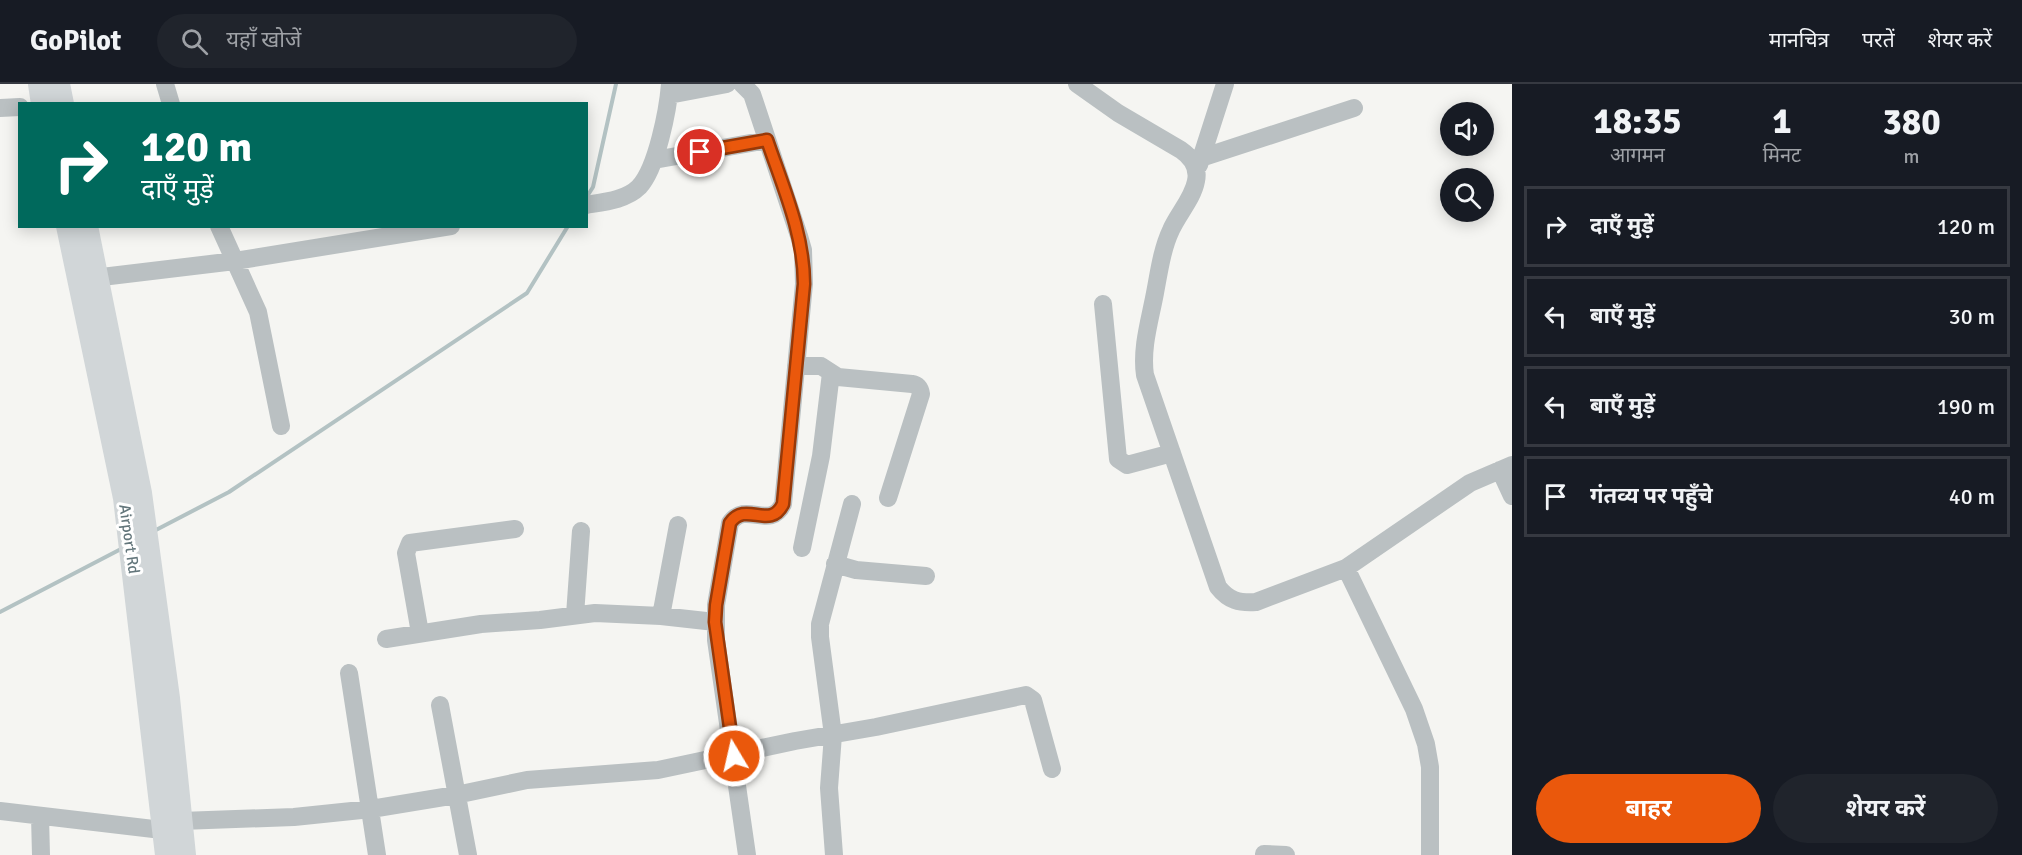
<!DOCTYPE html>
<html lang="hi">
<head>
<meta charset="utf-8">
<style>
	:root { --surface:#171b24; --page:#20242c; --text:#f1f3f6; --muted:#9ea1a6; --line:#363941; --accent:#ea580c }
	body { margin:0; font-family:Signika,"Noto Sans Devanagari",sans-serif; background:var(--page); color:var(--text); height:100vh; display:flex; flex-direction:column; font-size:22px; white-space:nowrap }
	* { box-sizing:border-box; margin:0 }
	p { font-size:20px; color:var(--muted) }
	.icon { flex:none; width:33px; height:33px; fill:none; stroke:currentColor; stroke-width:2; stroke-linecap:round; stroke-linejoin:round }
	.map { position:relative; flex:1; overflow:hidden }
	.drawer { display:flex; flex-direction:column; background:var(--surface); width:510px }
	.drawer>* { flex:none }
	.guide { position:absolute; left:18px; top:18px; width:570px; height:126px; border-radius:0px; box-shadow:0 3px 15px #0003; background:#00695c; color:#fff; overflow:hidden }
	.fabs { position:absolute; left:1440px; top:18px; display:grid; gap:12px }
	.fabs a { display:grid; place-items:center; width:54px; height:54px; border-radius:50%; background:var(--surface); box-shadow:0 3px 15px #0003; font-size:30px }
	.pin { position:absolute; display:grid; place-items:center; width:51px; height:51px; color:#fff; margin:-26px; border:3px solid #fff; border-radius:50%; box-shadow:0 2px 6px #0007 }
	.me { position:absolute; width:66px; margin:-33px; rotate:351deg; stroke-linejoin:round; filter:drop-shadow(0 0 4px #0008) }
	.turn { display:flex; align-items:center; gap:21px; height:126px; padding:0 24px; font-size:27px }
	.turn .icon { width:78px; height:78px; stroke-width:2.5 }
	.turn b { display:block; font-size:42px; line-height:51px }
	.eta { display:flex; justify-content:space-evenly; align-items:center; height:102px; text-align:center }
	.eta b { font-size:36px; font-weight:700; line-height:42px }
	.primary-button { display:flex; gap:12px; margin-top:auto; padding:12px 24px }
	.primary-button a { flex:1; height:69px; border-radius:36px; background:var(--accent); color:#fff; font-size:24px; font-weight:700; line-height:69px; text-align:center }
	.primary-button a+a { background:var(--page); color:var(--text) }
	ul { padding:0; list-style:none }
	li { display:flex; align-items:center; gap:18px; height:81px; margin:0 12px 9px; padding:0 12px; border:3px solid var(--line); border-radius:0px }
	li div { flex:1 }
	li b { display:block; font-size:22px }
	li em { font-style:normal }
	header { display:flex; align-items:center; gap:36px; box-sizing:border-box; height:84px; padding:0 30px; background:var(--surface); border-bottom:2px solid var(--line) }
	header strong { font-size:28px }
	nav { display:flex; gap:33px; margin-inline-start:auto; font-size:21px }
	.search { width:420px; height:54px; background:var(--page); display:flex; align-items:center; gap:15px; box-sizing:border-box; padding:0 21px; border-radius:33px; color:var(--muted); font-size:22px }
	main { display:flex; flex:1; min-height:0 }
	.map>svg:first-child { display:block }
</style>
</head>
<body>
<header>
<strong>GoPilot</strong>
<div class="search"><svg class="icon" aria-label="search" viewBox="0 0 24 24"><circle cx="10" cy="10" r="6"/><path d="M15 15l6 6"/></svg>यहाँ खोजें</div>
<nav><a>मानचित्र</a><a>परतें</a><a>शेयर करें</a></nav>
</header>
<main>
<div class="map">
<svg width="1512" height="771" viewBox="0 0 1512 771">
	<rect width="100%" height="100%" fill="#f5f5f2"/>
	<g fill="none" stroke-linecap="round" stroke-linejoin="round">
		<!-- stream -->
		<path stroke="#b3c2c3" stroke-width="4" d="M586,114l7,-11 23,-103
			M154,447l75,-39 298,-199 41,-67
			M0,528l121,-63"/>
		<!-- minor -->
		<path stroke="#bac0c2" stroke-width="18" d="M165,0l6,20
			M742,0l10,10 47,142 4,14 1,34 -21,220c-13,27 -37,-4 -53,19l-14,82v35l31,215
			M1077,0l41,29 63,37c10,7 18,17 15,31 -3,17 -18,33 -25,49 -9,19 -12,42 -16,63 -5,27 -14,55 -10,82l73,212c11,14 21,16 38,15l90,-34 124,-85 42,-18
			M669,11l58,-11
			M0,24l20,-1
			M1201,74l153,-50
			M654,76l113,-20
			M1199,81l26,-81
			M586,121c18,-3 40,-5 53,-18 18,-19 29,-78 31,-103
			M219,142l39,86 23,114
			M85,195l150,-18 216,-35
			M1103,220l15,155 9,6 45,-12
			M796,282h25l17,11 74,7c6,1 8,4 9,10l-33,104
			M1500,386l12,26
			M802,464l19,-92 10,-83
			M835,480l21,6 70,6
			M1346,484l68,141 12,35 4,23v88
			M575,531l6,-84
			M661,532l17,-91
			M420,549l-14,-80 4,-10 105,-14
			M386,555l95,-15 59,-4 55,-7 66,3 54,6
			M349,589l28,182
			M440,621l28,150
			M0,727l162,19
			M40,732l1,39
			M181,737l113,-4 77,-8 85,-14 71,-15 131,-10 137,-29 81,-14 150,-32 7,5 19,69
			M1264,770l22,1
			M834,771l-5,-67 4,-53 -13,-98v-13l32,-120"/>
		<!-- major -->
		<path stroke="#d1d6d8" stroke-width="22" d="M39,0l3,20
			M59,0l4,20
			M67,142l57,272 42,357
			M87,142l54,267 28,205 16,157"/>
	</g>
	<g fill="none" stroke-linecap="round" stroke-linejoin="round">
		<!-- route casing -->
		<g stroke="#983908" stroke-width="15">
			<path id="route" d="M700,68l67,-12c16,47 37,94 37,144l-21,220c-13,27 -37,-4 -53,19l-14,82 -1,17 19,134"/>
		</g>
		<!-- route -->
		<use href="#route" stroke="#ea580c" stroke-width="10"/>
	</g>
	<g text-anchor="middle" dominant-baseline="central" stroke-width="6" stroke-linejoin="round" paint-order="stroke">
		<!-- street labels -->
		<g font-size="16" fill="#63767b" stroke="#fff">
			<text transform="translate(129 455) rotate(82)">Airport Rd</text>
		</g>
	</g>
</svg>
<div class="fabs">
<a><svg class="icon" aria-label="sound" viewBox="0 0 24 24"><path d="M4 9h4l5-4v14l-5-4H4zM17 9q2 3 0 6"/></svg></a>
<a><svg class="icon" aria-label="search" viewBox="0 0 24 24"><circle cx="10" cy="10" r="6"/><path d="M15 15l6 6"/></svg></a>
</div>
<div class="pin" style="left:700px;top:68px;background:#d93025"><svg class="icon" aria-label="arrive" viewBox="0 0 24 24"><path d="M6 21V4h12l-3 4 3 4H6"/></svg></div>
<svg class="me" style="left:734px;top:672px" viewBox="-20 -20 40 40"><circle r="17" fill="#ea580c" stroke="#fff" stroke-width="3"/><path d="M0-11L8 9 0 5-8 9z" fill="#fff"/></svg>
<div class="guide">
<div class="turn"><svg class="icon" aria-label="right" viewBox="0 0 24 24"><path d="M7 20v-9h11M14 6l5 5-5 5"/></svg><div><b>120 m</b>दाएँ मुड़ें</div></div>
</div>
</div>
<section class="drawer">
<div class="eta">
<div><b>18:35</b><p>आगमन</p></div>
<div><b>1</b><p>मिनट</p></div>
<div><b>380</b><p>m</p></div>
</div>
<ul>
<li><svg class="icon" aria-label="right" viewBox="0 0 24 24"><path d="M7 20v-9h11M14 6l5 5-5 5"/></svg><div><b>दाएँ मुड़ें</b></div><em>120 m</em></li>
<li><svg class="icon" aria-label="left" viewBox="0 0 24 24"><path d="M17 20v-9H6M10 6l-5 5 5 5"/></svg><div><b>बाएँ मुड़ें</b></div><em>30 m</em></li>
<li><svg class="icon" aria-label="left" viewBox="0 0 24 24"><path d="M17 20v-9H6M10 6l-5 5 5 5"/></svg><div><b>बाएँ मुड़ें</b></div><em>190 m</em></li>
<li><svg class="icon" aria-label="arrive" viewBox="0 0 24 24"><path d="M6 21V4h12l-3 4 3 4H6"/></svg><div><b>गंतव्य पर पहुँचे</b></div><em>40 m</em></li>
</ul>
<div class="primary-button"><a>बाहर</a><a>शेयर करें</a></div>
</section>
</main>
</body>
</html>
